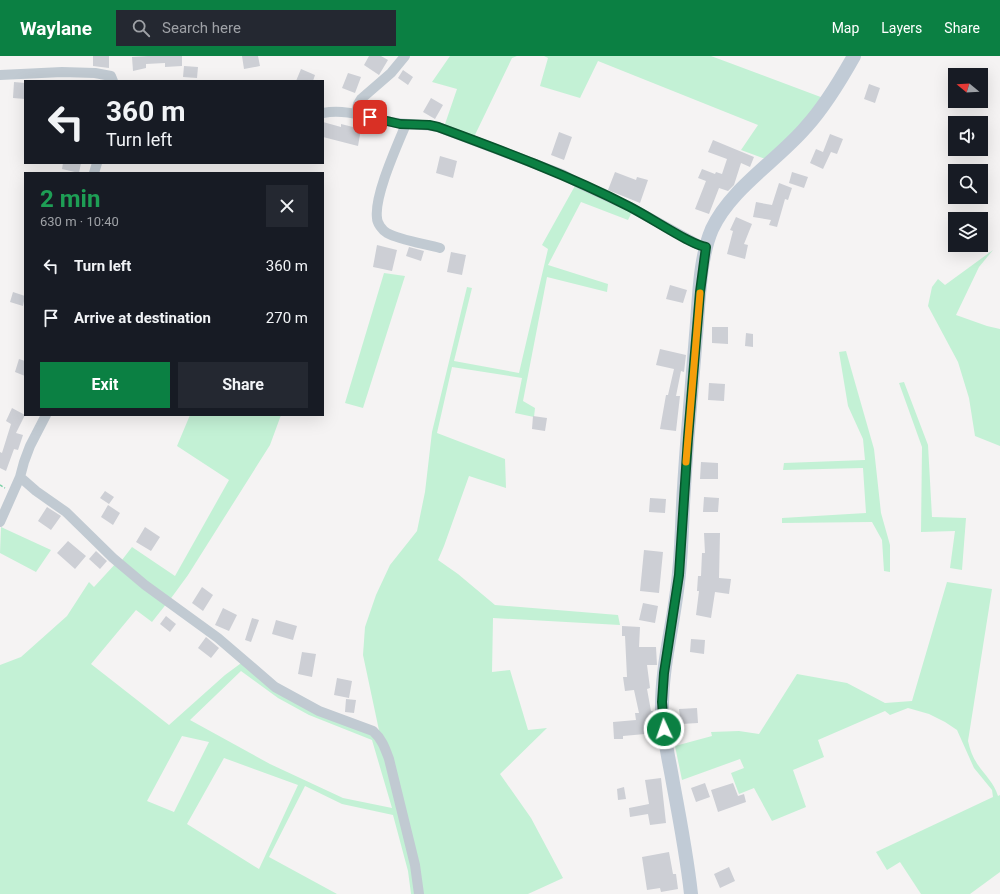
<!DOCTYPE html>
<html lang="en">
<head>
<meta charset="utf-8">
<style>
	:root { --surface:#171b24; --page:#242831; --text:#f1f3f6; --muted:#9ea1a6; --accent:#0b8043 }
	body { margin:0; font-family:Roboto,sans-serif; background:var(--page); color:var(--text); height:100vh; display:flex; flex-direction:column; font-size:15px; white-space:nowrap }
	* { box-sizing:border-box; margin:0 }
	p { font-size:13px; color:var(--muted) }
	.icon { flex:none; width:22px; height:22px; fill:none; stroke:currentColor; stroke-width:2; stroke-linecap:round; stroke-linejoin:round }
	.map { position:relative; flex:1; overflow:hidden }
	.details { position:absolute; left:24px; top:116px; width:300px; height:244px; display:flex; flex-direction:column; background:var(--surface); border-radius:0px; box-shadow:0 4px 16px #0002 }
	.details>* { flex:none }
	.banner { position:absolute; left:24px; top:24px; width:300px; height:84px; border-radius:0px; box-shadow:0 4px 16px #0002; background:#171b24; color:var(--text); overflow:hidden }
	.needle { width:26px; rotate:288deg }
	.fabs { position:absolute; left:948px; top:12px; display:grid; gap:8px }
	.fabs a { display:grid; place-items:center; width:40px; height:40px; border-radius:0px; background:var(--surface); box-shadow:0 4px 16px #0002; font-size:20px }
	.pin { position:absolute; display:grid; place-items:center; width:34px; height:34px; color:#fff; margin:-17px; border-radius:8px; box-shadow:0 2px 6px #0006 }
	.me { position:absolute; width:44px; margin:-22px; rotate:357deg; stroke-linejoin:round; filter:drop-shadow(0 0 3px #0008) }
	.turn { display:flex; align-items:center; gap:14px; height:84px; padding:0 16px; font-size:18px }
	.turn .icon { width:52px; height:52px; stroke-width:2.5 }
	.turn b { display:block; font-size:28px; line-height:34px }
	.round { display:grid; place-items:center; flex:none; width:42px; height:42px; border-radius:0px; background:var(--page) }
	.head { display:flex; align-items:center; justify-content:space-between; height:68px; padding:0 16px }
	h1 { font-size:24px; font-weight:700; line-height:30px; color:#1e9e55 }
	.button { display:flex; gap:8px; margin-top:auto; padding:8px 16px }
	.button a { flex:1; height:46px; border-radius:0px; background:var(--accent); color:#fff; font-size:16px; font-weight:700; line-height:46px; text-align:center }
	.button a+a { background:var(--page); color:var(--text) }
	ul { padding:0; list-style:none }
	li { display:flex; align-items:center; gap:12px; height:52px; padding:0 16px }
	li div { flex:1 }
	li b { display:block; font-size:15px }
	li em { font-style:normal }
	header { display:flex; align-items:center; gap:24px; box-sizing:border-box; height:56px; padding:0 20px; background:var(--accent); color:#fff }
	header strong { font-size:19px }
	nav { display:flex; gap:22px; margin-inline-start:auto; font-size:14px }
	.search { width:280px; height:36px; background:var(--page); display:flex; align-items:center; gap:10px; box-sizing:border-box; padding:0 14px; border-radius:0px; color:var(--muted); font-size:15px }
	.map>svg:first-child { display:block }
</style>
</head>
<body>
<header>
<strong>Waylane</strong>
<div class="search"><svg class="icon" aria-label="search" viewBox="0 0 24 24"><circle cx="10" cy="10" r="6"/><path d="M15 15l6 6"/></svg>Search here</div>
<nav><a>Map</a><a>Layers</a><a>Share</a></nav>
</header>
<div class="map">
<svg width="1000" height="838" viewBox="0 0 1000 838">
	<rect width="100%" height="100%" fill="#f5f3f3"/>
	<!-- green -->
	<path fill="#c3f1d5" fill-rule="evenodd" d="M450,0h67l-5,2 -39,81 -29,-12 13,-38 -25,-7z
		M544,0h167l115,43 -55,62 -30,-11 17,-25 -160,-64 -18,37 -40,-12 8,-28z
		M576,128l56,28 -4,8 -47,-18 -33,63 60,19 -1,8 -60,-15 -24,124 12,7 -1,9 -19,-4 7,-35 -70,-11 -15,66 68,26 1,29 -37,-12 -25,70 -6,14 20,14 37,31 123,10 2,10 -127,-7 -1,54 18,-2 18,60 19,-2 -47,46 31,44 32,60 -35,16h-117l-3,-23 -15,-56 -51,-11 -37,-18 -36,71 68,37h-337v-229l21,-8 46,-41 22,-34 5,5 23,-25 50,41 -15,19 -16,-12 -45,54 78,61 56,-50 19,-14 34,28 102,46 -17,-80 2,-28 11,-32 14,-30 27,-34 8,-39 7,-60 35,-145 5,1 -18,73 65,12 29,-124 -6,-4zM241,615l37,27 31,17 63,25 20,68 -49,-10 -73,-34 -80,-44zM182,680l27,6 -35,70 -27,-11zM224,702l74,27 -39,84 -72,-45z
		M993,194l-14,17 -23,48 31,11 13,3v117l-25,-10 -6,-38 -11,-36 -30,-56 4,-19 6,-8 7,6z
		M384,217l21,3 -42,132 -18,-5z
		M846,295l28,98 7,64 9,32v27l-6,-1 -2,-31 -10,-18 -90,1v-5l84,-5 -3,-45 -80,2 1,-7 81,-3 -2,-21 -15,-33 -9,-54z
		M904,326l24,63 4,72 34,1 -4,52 -12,-2 5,-37 -34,1 1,-85 -23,-64z
		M190,359h91l-11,30 -82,130 -19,26 -47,-41 10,-13 43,29 54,-96 -52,-34z
		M1,471l50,23 -15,22 -36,-19z
		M947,526l45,7 -24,152c2,9 5,17 10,24 7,10 16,18 20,31l2,-1v77l-30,22h-49l-21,-32 -13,8 -11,-18 117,-55 -1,-7 -18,-22 -17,-38 -12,-8 -16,-8 -21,-6 -18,7 -5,-4 -67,29 6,17 -31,13 13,37 -34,14 -18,-33 -15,6 -8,-21 13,-5 -4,-9 -58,21 -7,-34 37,-10 -1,-4 28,-1 20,3 38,-60 50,9 38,20 27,-2z"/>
	<!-- building -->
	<path fill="#cdcfd5" d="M93,0h16v12l-16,-2z
		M148,0h34v10l-17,1v-4l-19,1v4l-13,3 -1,-14z
		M242,0h16l2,10 -16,3z
		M369,0h12l7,4 -9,15 -15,-10z
		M184,10l14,1 -1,11 -14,-1z
		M301,13l14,6 -2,6h-17z
		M403,14l10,7 -5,8 -10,-7z
		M348,17l13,4 -6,16 -13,-5z
		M14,26l11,1v16l-12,-1z
		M869,28l11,4 -5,15 -11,-4z
		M431,42l12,7 -8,14 -12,-7z
		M323,66l18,5v-3l20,5 -3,17 -35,-9z
		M559,76l13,5 -8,23 -13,-5z
		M830,78l13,5 -6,15 -6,-2 -8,17 -13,-6 6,-14 7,3z
		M713,84l41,17 -4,10 -9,-4 -7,22 -6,6 -9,-3 -10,26 -14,-5 11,-28 -8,-3 4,-9 13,5 1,-2 6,2 5,-15 -19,-7z
		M440,100l17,5 -4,17 -17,-5z
		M63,107h18l-2,10 -17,-4z
		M615,116l21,8 1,-3 11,3 -8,23 -32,-13z
		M792,116l16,5 -4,11 -15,-5z
		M779,127l13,5 -4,12 -3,-1 -8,28 -8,-2 2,-5 -18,-3 3,-15 16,3z
		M736,161l16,7 -8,20 4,1 -3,14 -18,-5 6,-23 -3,-1z
		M377,189l20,5 -5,21 -19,-4z
		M409,191l15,4 -3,10 -15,-5z
		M451,196l15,3 -4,20 -15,-3z
		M670,229l17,5 -4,13 -17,-4z
		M13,236l12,4 -2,10 -13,-4z
		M712,271h16v17l-16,-1z
		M746,277l7,1v13l-8,-1z
		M660,293l26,6 -2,17 -3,-1 -5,25h4l-4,35 -16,-2 6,-34h2l6,-26 -18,-4z
		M19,303l6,2v15l-10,-4z
		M709,327l16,1 -1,17 -16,-1z
		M12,352l13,7 -9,18 7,2 -5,15 -4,-1 -8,22 -6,-3v-16l2,1 9,-29 -5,-3z
		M533,360l14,2 -2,13 -13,-2z
		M701,406l17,1v16h-18z
		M105,435l9,6 -5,7 -9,-6z
		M704,441l15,1 -1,14h-15z
		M650,442l16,1 -1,14 -16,-1z
		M108,449l12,8 -7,12 -12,-8z
		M47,451l14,9 -10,14 -13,-9z
		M145,471l15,10 -9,14 -15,-9z
		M704,477h16l-1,45 12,1 -2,15 -14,-2 -4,26 -15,-3 3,-24h-2l1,-15h3l1,-23h3z
		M68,485l18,15 -11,13 -18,-16z
		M644,494l19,2 -4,41 -19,-2z
		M96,495l11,10 -7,8 -11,-10z
		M202,531l11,8 -10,16 -11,-8z
		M643,547l15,3 -3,17 -16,-3z
		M223,552l14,7 -8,16 -14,-6z
		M166,560l10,8 -6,8 -10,-8z
		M252,562l7,2 -8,22 -6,-2z
		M276,564l21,6 -4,14 -21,-6z
		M622,570l18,1 -1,20h17l1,18h-10l3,23 -3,1 4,22h2l3,22 -33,3v3h-9l-1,-17 23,-2 -1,-7h4l-5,-23 -9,1 -2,-14h4l-2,-41h-3z
		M206,581l13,11 -8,10 -13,-10z
		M691,583l14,1 -1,14 -14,-2z
		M302,596l14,2 -4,23 -14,-3z
		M337,622l15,3 -3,17 -15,-3z
		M346,643l10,1 -2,13 -9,-1z
		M697,652l1,15 -17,1 -2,-15z
		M661,722l5,45 -16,2 -2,-11 -18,3 -1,-9 20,-4 -4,-24z
		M705,727l5,14 -14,5 -5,-14z
		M733,727l5,13 6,-2 2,8 -28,10 -7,-22z
		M624,731l2,12 -8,1 -1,-11z
		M669,796l4,22h3l2,15 -17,3 -1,-4 -13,2 -5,-33z
		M729,811l6,14 -15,7 -6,-14z"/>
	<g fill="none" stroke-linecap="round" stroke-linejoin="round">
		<!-- path -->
		<path stroke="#7ad0a6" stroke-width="1.5" stroke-dasharray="3 2" stroke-linecap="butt" d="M0,429l5,3"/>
		<!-- street -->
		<path stroke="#c1cad2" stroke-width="10" d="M0,19l62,-3 33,1 16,3 2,5
			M323,57c26,-5 50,7 75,10 14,2 27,1 40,4l126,48 16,9 50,23 67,37 9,3
			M356,58l2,-10 3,-5 30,-26 14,-17
			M406,68c-9,22 -32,72 -29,94 0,5 5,12 10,15 12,7 39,11 53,15
			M94,117l3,-10
			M20,421l16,14 30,21 47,46 32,27 73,53 57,49 44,24 54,20c9,8 12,17 16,28l26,106 4,29
			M0,466l20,-45 4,-15 6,-16 16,-31"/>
		<!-- secondary -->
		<path stroke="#c1cbd6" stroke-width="14" d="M691,838c-4,-37 -11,-74 -18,-111 -4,-24 -10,-47 -11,-71 -1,-47 13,-92 17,-139 3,-28 3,-57 5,-85 3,-51 8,-102 12,-153 3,-32 3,-76 16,-106 19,-41 65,-68 94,-102 19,-21 34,-46 48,-71"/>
	</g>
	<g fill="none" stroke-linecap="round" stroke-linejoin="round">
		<!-- route casing -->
		<g stroke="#07532c" stroke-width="10">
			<path id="route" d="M370,61l30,7 29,1 9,2c65,24 130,48 192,80 19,10 37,22 56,32 6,3 13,7 20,8l-6,45 -12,146 -9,137 -15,98 -2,29 2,27"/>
		</g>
		<!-- route -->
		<use href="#route" stroke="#0b8043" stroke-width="7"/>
		<!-- slow -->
		<path stroke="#f59e0b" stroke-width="7" d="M686,406l14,-169"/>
	</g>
</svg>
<div class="fabs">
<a><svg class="needle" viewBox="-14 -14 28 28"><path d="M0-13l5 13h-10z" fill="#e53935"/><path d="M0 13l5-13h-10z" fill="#9ea1a6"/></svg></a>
<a><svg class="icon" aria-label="sound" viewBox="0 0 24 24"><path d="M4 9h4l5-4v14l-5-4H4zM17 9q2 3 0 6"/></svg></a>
<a><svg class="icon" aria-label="search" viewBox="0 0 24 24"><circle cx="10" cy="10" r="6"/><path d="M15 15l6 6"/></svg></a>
<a><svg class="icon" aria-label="layers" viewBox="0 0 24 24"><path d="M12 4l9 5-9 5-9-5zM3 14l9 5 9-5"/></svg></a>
</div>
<div class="pin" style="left:370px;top:61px;background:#d93025"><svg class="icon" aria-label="arrive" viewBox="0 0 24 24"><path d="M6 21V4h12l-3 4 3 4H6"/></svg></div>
<svg class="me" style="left:664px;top:673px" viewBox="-20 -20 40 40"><circle r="17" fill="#0b8043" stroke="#fff" stroke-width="3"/><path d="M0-11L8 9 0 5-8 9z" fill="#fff"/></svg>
<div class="banner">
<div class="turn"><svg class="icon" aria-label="left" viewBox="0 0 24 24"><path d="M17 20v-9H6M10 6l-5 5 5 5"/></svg><div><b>360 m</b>Turn left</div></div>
</div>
<section class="details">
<div class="head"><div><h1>2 min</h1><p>630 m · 10:40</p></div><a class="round"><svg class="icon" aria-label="close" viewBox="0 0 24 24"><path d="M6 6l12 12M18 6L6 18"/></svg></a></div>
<ul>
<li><svg class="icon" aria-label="left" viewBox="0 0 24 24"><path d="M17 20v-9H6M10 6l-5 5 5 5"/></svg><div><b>Turn left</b></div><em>360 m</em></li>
<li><svg class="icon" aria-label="arrive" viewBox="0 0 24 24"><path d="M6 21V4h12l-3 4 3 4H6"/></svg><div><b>Arrive at destination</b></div><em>270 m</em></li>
</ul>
<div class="button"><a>Exit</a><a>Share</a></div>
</section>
</div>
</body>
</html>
